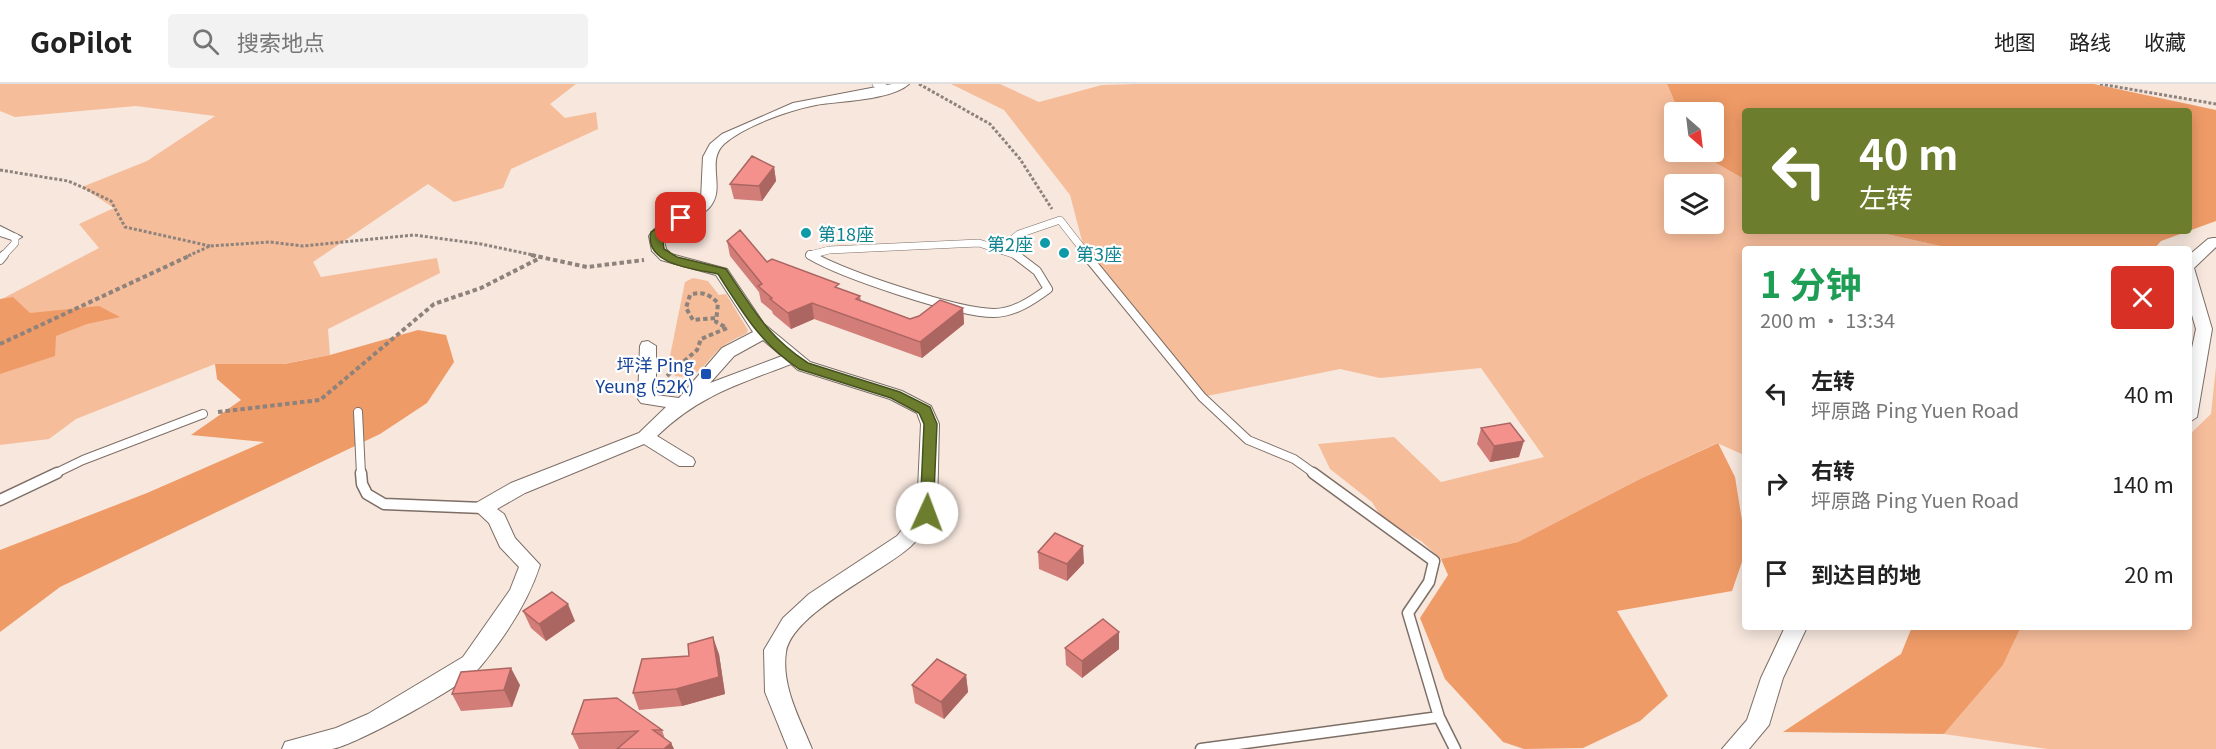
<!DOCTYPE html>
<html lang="zh">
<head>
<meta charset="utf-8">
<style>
	:root { --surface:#fff; --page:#f2f2f2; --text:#222; --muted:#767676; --line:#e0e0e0 }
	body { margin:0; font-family:Georgia,"Noto Sans SC",serif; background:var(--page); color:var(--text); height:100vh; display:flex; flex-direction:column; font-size:22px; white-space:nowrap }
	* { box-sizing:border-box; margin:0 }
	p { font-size:20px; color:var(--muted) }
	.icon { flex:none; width:33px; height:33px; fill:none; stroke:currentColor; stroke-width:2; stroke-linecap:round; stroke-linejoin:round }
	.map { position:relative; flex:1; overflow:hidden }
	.panel { position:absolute; left:1742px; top:162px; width:450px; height:384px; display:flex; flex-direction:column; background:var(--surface); border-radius:6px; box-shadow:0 3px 15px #0003 }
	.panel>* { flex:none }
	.hud { position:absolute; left:1742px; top:24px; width:450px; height:126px; border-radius:6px; box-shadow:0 3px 15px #0003; background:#6c7e2d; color:#fff; overflow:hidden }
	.needle { width:39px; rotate:152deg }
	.fabs { position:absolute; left:1664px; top:18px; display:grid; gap:12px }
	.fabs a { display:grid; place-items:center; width:60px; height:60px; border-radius:6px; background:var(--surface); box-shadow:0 3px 15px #0003; font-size:30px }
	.pin { position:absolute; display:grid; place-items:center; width:51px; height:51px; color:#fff; margin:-26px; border-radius:12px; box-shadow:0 3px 9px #0006 }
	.me { position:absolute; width:66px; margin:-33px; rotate:2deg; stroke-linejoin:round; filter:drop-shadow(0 0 4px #0008) }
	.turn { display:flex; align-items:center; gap:21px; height:126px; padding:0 18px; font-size:27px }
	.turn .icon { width:78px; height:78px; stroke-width:2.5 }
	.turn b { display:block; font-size:42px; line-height:51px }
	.round { display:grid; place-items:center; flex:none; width:63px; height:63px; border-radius:6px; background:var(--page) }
	.head { display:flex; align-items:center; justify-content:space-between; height:102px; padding:0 18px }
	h1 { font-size:36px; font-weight:700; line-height:45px; color:#1e9e55 }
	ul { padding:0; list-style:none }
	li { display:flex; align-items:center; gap:18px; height:90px; padding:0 18px }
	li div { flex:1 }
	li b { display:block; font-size:22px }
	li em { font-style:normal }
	header { display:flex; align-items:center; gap:36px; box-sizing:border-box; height:84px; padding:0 30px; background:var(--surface); border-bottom:2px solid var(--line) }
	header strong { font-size:28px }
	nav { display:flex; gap:33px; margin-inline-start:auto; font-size:21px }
	.search { width:420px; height:54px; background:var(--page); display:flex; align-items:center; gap:15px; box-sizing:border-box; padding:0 21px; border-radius:6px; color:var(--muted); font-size:22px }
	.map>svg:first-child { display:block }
</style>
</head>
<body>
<header>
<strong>GoPilot</strong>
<div class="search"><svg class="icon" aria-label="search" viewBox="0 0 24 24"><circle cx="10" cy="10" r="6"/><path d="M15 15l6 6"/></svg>搜索地点</div>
<nav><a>地图</a><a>路线</a><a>收藏</a></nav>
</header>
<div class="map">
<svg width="2216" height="665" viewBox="0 0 2216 665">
	<rect width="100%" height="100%" fill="#f7e7dd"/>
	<!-- green -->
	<path fill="#f6bd9b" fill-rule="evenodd" d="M0,0h576l-26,20 15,14 31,-6 2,17 -87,40 -8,19 -49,14 -26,-18 -115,78 8,15 116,-19 3,15 -112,56 2,26 -63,12 -52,-3 -139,55 -27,20 -49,6v-145l99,-52 -20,-24 35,-16 -32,-21 65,-26 68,-45 -79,-10 -121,11 -15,-6z
		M951,0h49l39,18 63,-17 34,-1h531l12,28h-5v40h33l9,11 28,16v52h129l81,18h-210v206l-27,-12 -79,37 -120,62 -77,17 -20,-18 -38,-21 -11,-18 -42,-33 -12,-25 76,-7 47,45 103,-25 -63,-89 -101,10 -40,-9 -138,28 -116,-141 -16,-61 -66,-85zM1674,100h39v40h-39z
		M693,194l15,3 11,14 7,-1 22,36 -1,3c-9,5 -18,8 -26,15 -16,13 -22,33 -46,28l-6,-15 16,-79z
		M2216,283v382h-168l-104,-15 59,-69 18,-38h167l1,-192 22,-21z"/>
	<!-- forest -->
	<path fill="#ef9b67" d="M1667,0h427l122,26v111l-55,20 -7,8h-200l-81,-18h315v-120h-444v68l-28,-16 -9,-11h6v-40h-34z
		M13,213l17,16 69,-7 21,11 -33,7 -31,12 -1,20 -55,18v-75z
		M418,246l28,5 8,27 -27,41 -47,31 -320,153 -60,45v-82l147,-57 117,-51 -73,-7 50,-35 -24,-21 -2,-15h69l46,-9z
		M1718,359l17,34 9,56v23l-12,35 -115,20 51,85 -28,25 -57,27 -59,1 -21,-7 -58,-63 -25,-61 28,-43 -7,-16 77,-17 120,-62z
		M1912,543h109l-18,38 -59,69 -161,-2 118,-78z"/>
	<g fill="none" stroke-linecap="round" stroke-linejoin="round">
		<!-- lane-far2 casing -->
		<g stroke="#7d6e66" stroke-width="8">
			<path id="lane-far2" d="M876,0l12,5
				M1003,163l16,-13 41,-14 28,36
				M3,172l12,-13v-6
				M813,172l-3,-1 19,-5 150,-7 40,13"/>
		</g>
		<!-- lane-far1 casing -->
		<g stroke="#7d6e66" stroke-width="10">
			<path id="lane-far1" d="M810,171c32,19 147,58 184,58 20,0 39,-13 54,-24l-11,-18 -21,-16
				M1086,171l116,142 46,43 46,19 21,15
				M0,176l4,-5
				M358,328l3,62
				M54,390l29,-14 120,-46"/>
		</g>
		<!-- lane casing -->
		<g stroke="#7d6e66" stroke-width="13">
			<path id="lane" d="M361,389l1,11 5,10 17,10 99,4
				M1313,389l121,88 -5,21 -21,31 31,104 16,32
				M0,416l57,-27
				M1201,665l238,-32"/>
		</g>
		<!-- street casing -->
		<g stroke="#7d6e66" stroke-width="2">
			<path id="street" d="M892,0h17c-17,16 -69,17 -93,21 -26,5 -72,21 -92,39 -19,18 3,45 -15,64 -12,13 -35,12 -46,28l3,13 5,5 56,15 37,55 46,38 92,29 29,15 8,18 -2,88 -3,5c-7,9 -14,21 -23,29 -28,26 -119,67 -125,106 -5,34 14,67 26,97h-24l-23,-57 -1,-42 19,-32 26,-24 88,-58 20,-25 4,-87 -4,-11 -27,-14 -92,-29 -7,-6c-54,21 -91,31 -134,72l36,22 2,4 -2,4h-14l-35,-22 -119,49 -28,16 7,5 11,24 25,27c-12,37 -35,72 -60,102 -13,17 -126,79 -148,82 -16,0 -34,0 -50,0l3,-7 51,-14 32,-14 95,-57 47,-67 9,-23 -19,-20 -11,-24 -16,-15 3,-5 35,-20 128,-50 27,-26 -25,-4 -3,-4 2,-53 2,-4 6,-1 8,5v49l23,3 43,-50 31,-16 -37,-57 -55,-15 -9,-9 -3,-15c13,-20 38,-19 52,-37l2,-42 7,-13 12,-10 71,-31zM763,256l19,16 -72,27 24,-27z
				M0,142l22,11 -7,4 -15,-5z
				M2213,154h3v9l-22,21 18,61 -15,88 -9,6v-56l8,-38 -8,-28v-45l20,-17z
				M1785,543h22l-24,51 -14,47 -20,24h-27l25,-29 14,-42z"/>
		</g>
		<!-- path-far1 -->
		<path stroke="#8e837c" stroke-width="3" stroke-dasharray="3 2" stroke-linecap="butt" d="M919,0l71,40 30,35 32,50
			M2100,0l116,20
			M0,86l68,11 14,6 29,14 14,26 85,19
			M188,172l22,-10 60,-4 33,4 111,-11 67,9 57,12"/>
		<!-- path -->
		<path stroke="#8e837c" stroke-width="4" stroke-dasharray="4.5 3" stroke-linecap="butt" d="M531,171l56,12 57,-7
			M0,260l191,-89
			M667,292l30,-26 4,-11 26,-11 -11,-6 2,-19c-9,-9 -16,-12 -28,-8l-4,13 7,12 22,-2
			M218,328l102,-12 114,-96 47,-16 59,-30"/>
		<!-- lane-far2 -->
		<use href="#lane-far2" stroke="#fff" stroke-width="7"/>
		<!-- lane-far1 -->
		<use href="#lane-far1" stroke="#fff" stroke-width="8"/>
		<!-- lane -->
		<use href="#lane" stroke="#fff" stroke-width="10"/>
		<!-- street -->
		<use href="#street" fill="#fff" fill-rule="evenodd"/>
	</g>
	<!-- wall -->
	<path fill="#d27d78" d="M774,83l2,14 -14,20 -28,-2 -4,-15z
		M727,157l40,21 93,34 1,5 49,18 9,-3 44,-8 1,16 -42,34 -108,-39 -23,10 -18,-15 -1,-3 -11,-9 -2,-10 -29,-36z
		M1481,344l38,29 -29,5 -13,-18z
		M1038,468l46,11 -17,18 -28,-12z
		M523,527l52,10 -29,20 -15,-13z
		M1065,564l54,1 -37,29 -16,-13z
		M719,570l6,40 -43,12 -43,4 -6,-17z
		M966,591l2,17 -24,27 -29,-16 -3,-18z
		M520,601l-8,22 -51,4 -9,-17z
		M662,646l3,9 6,4 3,6h-95l-7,-15z"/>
	<!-- shaded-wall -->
	<path fill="#ab6662" d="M774,83l2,14 -14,20 -3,-15z
		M812,219l2,16 -23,10 -3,-16z
		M963,224l1,16 -42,34 -2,-16z
		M1524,357l-5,16 -29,5 4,-16z
		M1083,462l1,17 -17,18v-17z
		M568,520l7,17 -29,20 -7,-17z
		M1119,548v17l-37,29v-17z
		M713,553l6,17 6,40 -43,12 -6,-17z
		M511,584l9,17 -8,22 -8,-17z
		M966,591l2,17 -24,27 -3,-17z
		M671,659l3,6h-10z"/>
	<!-- building -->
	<path fill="#f4918c" stroke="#ab6662" stroke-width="1.5" d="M752,72l22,11 -15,19 -29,-2z
		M740,146l27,32 5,-3 67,25 -4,3 25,9 -4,3 54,20 9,-3 21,-16 23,8 -43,34 -108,-39 -24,10 -18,-14 2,-1 -14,-12 4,-2 -35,-43z
		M1510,339l14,18 -30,5 -13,-18z
		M1055,449l28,13 -16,18 -29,-12z
		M552,508l16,12 -29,20 -16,-13z
		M1103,535l16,13 -37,29 -17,-13z
		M713,553l6,40 -43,12 -43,4 9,-34 47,-3 -1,-12z
		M937,575l29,16 -25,27 -29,-17z
		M511,584l-7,22 -52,4 9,-22z
		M617,614l45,32h-9l18,13 -7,6h-47l21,-18 -66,3 12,-34z"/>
	<!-- route -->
	<path fill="#6c7e2d" stroke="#46521d" stroke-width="1.5" d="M677,132l9,2 -24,16 2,15 13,8 49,12c27,40 41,67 82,94l92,29 30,15 7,17 -4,92h-11l-2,-3 4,-89 -5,-11 -28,-15 -92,-29c-39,-26 -56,-56 -81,-95 -22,-5 -75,-9 -67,-42z"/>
	<!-- markers -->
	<g fill="#0f9aa8" stroke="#fff" stroke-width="2">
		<circle cx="806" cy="149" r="6"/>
		<circle cx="1045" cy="159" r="6"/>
		<circle cx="1064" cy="169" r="6"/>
	</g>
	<rect fill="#1a4fb4" stroke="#fff" stroke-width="2" x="700" y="284" width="12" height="12" rx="3"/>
	<g text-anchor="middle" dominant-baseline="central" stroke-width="4.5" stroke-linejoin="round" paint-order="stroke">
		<!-- culture labels -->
		<g font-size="18" fill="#0d838f" stroke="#fff" text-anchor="start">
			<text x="818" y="149">第18座</text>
			<text x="1033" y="159" text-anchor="end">第2座</text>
			<text x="1076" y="169">第3座</text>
		</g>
		<!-- transit labels -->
		<g font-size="18" fill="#164399" stroke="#fff" text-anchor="end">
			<text x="694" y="280">坪洋 Ping<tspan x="694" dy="21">Yeung (52K)</tspan></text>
		</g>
	</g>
</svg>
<div class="fabs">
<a><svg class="needle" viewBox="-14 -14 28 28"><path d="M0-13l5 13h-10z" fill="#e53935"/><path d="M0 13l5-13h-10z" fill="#767676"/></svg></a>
<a><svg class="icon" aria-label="layers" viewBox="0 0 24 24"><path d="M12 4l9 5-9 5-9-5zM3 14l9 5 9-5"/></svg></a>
</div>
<div class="pin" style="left:681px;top:134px;background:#d93025"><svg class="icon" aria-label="arrive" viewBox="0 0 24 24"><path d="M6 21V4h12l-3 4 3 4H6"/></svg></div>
<svg class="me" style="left:927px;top:429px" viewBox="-20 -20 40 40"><circle r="19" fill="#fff"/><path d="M0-13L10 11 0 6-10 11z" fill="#6c7e2d"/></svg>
<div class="hud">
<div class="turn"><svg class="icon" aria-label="left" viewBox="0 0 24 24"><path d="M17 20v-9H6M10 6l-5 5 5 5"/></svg><div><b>40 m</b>左转</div></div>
</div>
<section class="panel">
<div class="head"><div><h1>1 分钟</h1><p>200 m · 13:34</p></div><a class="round" style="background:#d93025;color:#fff"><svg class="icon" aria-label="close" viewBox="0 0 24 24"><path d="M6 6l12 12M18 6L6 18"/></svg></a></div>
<ul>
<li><svg class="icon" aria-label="left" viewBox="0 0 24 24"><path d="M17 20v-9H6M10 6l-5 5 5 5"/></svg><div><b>左转</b><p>坪原路 Ping Yuen Road</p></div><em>40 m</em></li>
<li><svg class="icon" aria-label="right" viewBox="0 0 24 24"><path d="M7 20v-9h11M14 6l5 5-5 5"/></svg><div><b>右转</b><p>坪原路 Ping Yuen Road</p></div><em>140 m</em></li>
<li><svg class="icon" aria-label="arrive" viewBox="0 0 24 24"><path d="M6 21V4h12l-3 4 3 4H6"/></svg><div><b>到达目的地</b></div><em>20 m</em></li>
</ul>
</section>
</div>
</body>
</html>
